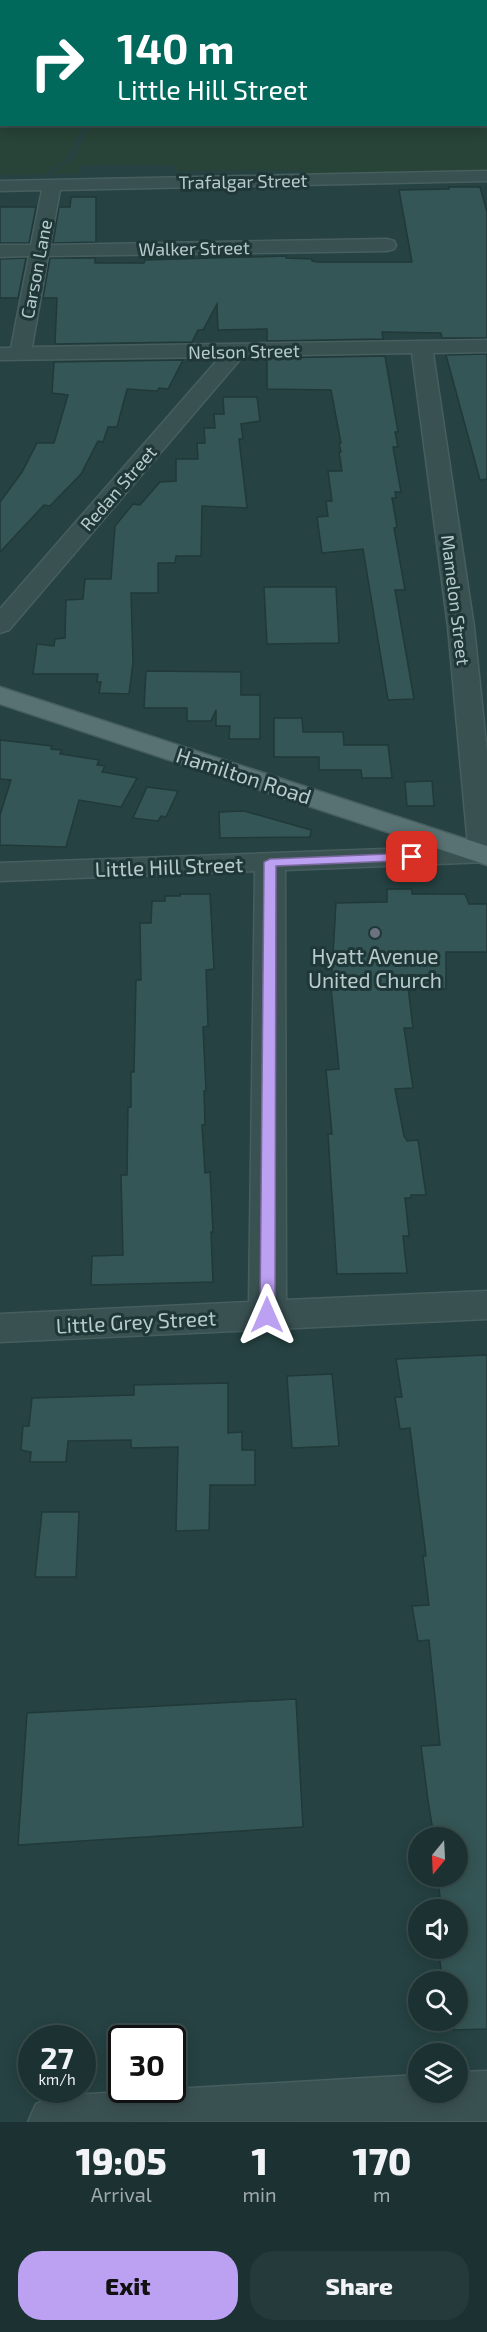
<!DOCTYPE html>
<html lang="en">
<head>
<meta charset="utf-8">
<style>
	:root { --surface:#1c3232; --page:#253a3a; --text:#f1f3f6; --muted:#a0aaac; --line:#3a4d4d; --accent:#bca0f2 }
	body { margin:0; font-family:"Exo 2",sans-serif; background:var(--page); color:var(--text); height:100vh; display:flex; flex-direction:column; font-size:22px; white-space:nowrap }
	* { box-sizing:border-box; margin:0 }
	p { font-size:20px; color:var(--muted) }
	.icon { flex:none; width:33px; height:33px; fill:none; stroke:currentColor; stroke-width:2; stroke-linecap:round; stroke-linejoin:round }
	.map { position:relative; height:2122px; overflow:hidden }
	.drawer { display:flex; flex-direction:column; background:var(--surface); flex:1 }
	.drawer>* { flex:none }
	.banner { position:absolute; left:0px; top:0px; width:488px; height:126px; box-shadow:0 3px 15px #0003,0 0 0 2px var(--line); background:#00695c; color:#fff; overflow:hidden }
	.needle { width:39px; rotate:198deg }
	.fabs { position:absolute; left:408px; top:1827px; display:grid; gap:12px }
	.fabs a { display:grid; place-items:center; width:60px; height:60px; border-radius:50%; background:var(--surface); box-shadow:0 3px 15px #0003,0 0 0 2px var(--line); font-size:30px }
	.speed { position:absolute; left:18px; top:2025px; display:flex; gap:12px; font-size:30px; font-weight:700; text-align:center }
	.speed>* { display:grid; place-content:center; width:78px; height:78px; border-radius:50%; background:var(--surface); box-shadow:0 3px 15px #0003,0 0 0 2px var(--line); line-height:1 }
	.speed small { font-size:15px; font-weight:400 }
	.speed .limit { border:3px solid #111; border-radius:9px; background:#fff; color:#111 }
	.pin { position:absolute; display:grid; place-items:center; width:51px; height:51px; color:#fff; margin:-26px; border-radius:12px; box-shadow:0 3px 9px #0006 }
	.me { position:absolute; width:66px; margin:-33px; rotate:0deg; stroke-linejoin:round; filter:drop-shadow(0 0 4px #0008) }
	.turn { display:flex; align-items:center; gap:21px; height:126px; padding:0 18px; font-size:27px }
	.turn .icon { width:78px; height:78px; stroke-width:2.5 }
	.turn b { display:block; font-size:42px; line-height:51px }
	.eta { display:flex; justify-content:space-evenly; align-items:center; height:102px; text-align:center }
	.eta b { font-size:36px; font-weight:800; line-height:42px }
	.primary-button { display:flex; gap:12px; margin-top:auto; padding:12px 18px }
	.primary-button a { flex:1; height:69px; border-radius:24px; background:var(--accent); color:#111; font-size:24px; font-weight:800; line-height:69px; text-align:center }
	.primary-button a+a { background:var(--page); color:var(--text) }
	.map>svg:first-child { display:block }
</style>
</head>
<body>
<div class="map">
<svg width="487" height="2122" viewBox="0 0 487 2122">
	<rect width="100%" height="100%" fill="#264242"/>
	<!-- green -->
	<path fill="#284337" d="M0,0h216l-214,2 -1,20z
		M337,124l12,3 138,-3v49l-182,2 -1,-5 -131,1 1,-6h-92l-5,9h-27l24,-16 15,-33z
		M3,125v-1l81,1 -16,33 -25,17h-43v-45z"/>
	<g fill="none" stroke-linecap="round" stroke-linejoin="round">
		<!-- stream -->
		<path stroke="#184041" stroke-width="4.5" d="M86,0l5,2"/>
	</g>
	<!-- building -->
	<path fill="#355656" stroke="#213939" stroke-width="1.5" d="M449,187h31l7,25v126h-45l-1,-5 -59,-1 1,7 -116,2v-12l-49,1 -1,-26 -14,26h-5l-6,12 -137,2 2,-46h-14l7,-40h45v5h49l1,-3 141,-4v2l26,1v2l6,1h94l-13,-72 50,-1z
		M71,197h25v45l-43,1 6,-36h11z
		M0,207h36l-7,36h-29z
		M26,258l-8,40h-18v-39z
		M487,354v125l-7,1 -34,-125z
		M385,356l13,76h-3l3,15h-5l8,45h-6l1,6h-4l5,29 -3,1 11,62h-10l19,109 -26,1 -25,-151 -41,4 -5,-36 11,-1 -2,-15h6l-4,-30h14l-3,-19h2l-2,-9h2l-10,-53 -64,-1v-31z
		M183,360l-15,29 -9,-1 -2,3 -30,-2 -10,38h-9l-5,15 -5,-1 -17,33 -31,32 -6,-1 -44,47v-50l22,-30 15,-29h17l14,-48 -16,-2 2,-31z
		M223,397h34l3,24 -19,3 2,15h-4l8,69 -45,-2 -1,50h-25l-1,7h-17v30h-27l2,69 -4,32 -30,-1 2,-11h-4l1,-8h-65l4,-30 17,2 1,-7 10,-1 1,-38 17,-1 2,-20h26l4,-53 18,-22 7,1 20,-23 16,-1v-22h22l-1,-16h8l-1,-15h11l-1,-14h10z
		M264,587h72l3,56 -72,1z
		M146,671l95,1v23h19v44h-31l1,-13h-14v-16l-5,11h-24v-13h-43z
		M274,718h28l1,14h40l1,13h44l4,33h-30l-1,-8h-42v-13h-45z
		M0,740l52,6 -1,3 11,1 -2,4 39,6 -2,5 8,1 -3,6 35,6 -16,29 -42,-7 -13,47 -66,-2v-30l11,-35 -11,-1z
		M432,781l2,25h-27l-2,-24z
		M147,787l31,4 -12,26 -5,-1 -3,5 -25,-3z
		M244,811l67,19 -1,7 -90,1 -1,-26z
		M387,889h25v5h53l4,10h18v48h-41v37l-38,-2 5,41h-9l9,60 -18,1 9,47 3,5 11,-1 8,55h-15v3h-6l4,38h-6l4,37 -70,1 -9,-140h4l-6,-64 13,-1 -8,-81 5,-85 51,-1z
		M180,894h30l4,75 -8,1 2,56 -5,1 3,64h-2l1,34h-3l3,48 5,-1 3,60h-2l2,50 -122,3 1,-29 31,-1 -2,-80h6l1,-68h3v-35h3l2,-92h5l-1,-57h11l1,-22h13v-5h15z
		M487,1355v674l-33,1 -1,-10h5v-38h-15l-5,-34h20v-38h-16l-5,-34h21v-38h-24l-6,-38 -7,-54 19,-1 -11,-105 -11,1 -6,-35 17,-1 -6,-49h3l-16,-128 -10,1 -5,-32h7l-6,-38z
		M332,1374l7,72 -47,2 -5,-72z
		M228,1383v50l14,-1v18h13v35h-45l-1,45 -33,1 2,-84 -47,1v-8l-63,1 -2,21h-36l1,-10 -10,-2 2,-24h6l3,-28 102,-3v-10z
		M42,1512h37l-3,65h-41z
		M296,1699l7,128 -285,18 9,-132z"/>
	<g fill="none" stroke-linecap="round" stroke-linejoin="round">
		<!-- minor casing -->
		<g stroke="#475e5e" stroke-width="3">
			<path id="minor" d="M487,171v10l-427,9 -10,55 337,-6 7,2 2,4 -2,4 -7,2 -339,5 -16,91 455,-7v12l-54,1 41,274 13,126v109l-202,8 1,430 201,-9v28l-487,23v-28l249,-12 6,-431 -255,10v-18l468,-17 -20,-219 -36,-274 -169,3 -234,274 -9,3v-24l220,-252 -220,3v-12h11l18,-92 -29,1v-12h31l11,-55 -42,1v-10z
				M487,2071v50l-459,1 8,-18 18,-8 364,-21v17h40v-20z"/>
		</g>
		<!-- major casing -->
		<g stroke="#475e5e" stroke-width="3">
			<path id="major" d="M0,687l487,159v19l-487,-161z"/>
		</g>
		<!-- minor -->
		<use href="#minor" fill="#3a5152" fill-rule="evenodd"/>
		<!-- major -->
		<use href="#major" fill="#587172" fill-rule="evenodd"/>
	</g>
	<!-- route -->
	<path fill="#bca0f2" stroke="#7a689d" stroke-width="1.5" d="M412,853l4,1v6l-140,6 -1,449 -2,4h-11l-2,-4 4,-453 6,-3z"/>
	<!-- markers -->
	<circle fill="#6b7280" stroke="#1f3737" stroke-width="2" cx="375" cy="933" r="6"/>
	<g text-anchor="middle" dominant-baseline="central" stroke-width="6" stroke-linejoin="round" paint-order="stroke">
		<!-- far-street labels -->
		<g font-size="18" fill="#b7cbcc" stroke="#1f3737">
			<text transform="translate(243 181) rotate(-1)">Trafalgar Street</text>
			<text transform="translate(194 248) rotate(-1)">Walker Street</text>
			<text transform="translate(36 269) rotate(-79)">Carson Lane</text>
			<text transform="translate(244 351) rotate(-1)">Nelson Street</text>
			<text transform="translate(118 488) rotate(-49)">Redan Street</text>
			<text transform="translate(456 600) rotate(83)">Mamelon Street</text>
		</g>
		<!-- street labels -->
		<g font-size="21" fill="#b7cbcc" stroke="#1f3737">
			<text transform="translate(244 775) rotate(18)">Hamilton Road</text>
			<text transform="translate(169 866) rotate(-2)">Little Hill Street</text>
			<text transform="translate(136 1321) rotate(-3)">Little Grey Street</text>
		</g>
		<!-- poi labels -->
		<g font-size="21" fill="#b7cbcc" stroke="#1f3737">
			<text x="375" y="955">Hyatt Avenue<tspan x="375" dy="24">United Church</tspan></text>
		</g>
	</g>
</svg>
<div class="fabs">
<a><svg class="needle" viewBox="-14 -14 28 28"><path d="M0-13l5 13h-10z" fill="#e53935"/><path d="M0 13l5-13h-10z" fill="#a0aaac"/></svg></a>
<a><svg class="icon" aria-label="sound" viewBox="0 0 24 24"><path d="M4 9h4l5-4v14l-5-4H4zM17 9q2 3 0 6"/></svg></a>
<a><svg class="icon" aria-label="search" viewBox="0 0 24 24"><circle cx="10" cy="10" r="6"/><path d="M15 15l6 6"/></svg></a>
<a><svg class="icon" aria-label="layers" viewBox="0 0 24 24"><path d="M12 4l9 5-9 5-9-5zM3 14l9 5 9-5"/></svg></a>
</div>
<div class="speed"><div>27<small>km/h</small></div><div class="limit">30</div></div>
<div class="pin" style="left:412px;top:857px;background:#d93025"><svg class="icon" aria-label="arrive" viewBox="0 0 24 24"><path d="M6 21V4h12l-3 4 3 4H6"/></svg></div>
<svg class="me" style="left:267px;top:1315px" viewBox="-20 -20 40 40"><path d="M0-17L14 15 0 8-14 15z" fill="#bca0f2" stroke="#fff" stroke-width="4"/></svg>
<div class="banner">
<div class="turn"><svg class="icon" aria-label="right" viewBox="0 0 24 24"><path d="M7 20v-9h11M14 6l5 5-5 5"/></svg><div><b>140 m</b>Little Hill Street</div></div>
</div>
</div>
<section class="drawer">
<div class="eta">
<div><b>19:05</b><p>Arrival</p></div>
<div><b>1</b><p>min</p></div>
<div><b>170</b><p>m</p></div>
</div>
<div class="primary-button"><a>Exit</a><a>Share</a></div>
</section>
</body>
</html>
